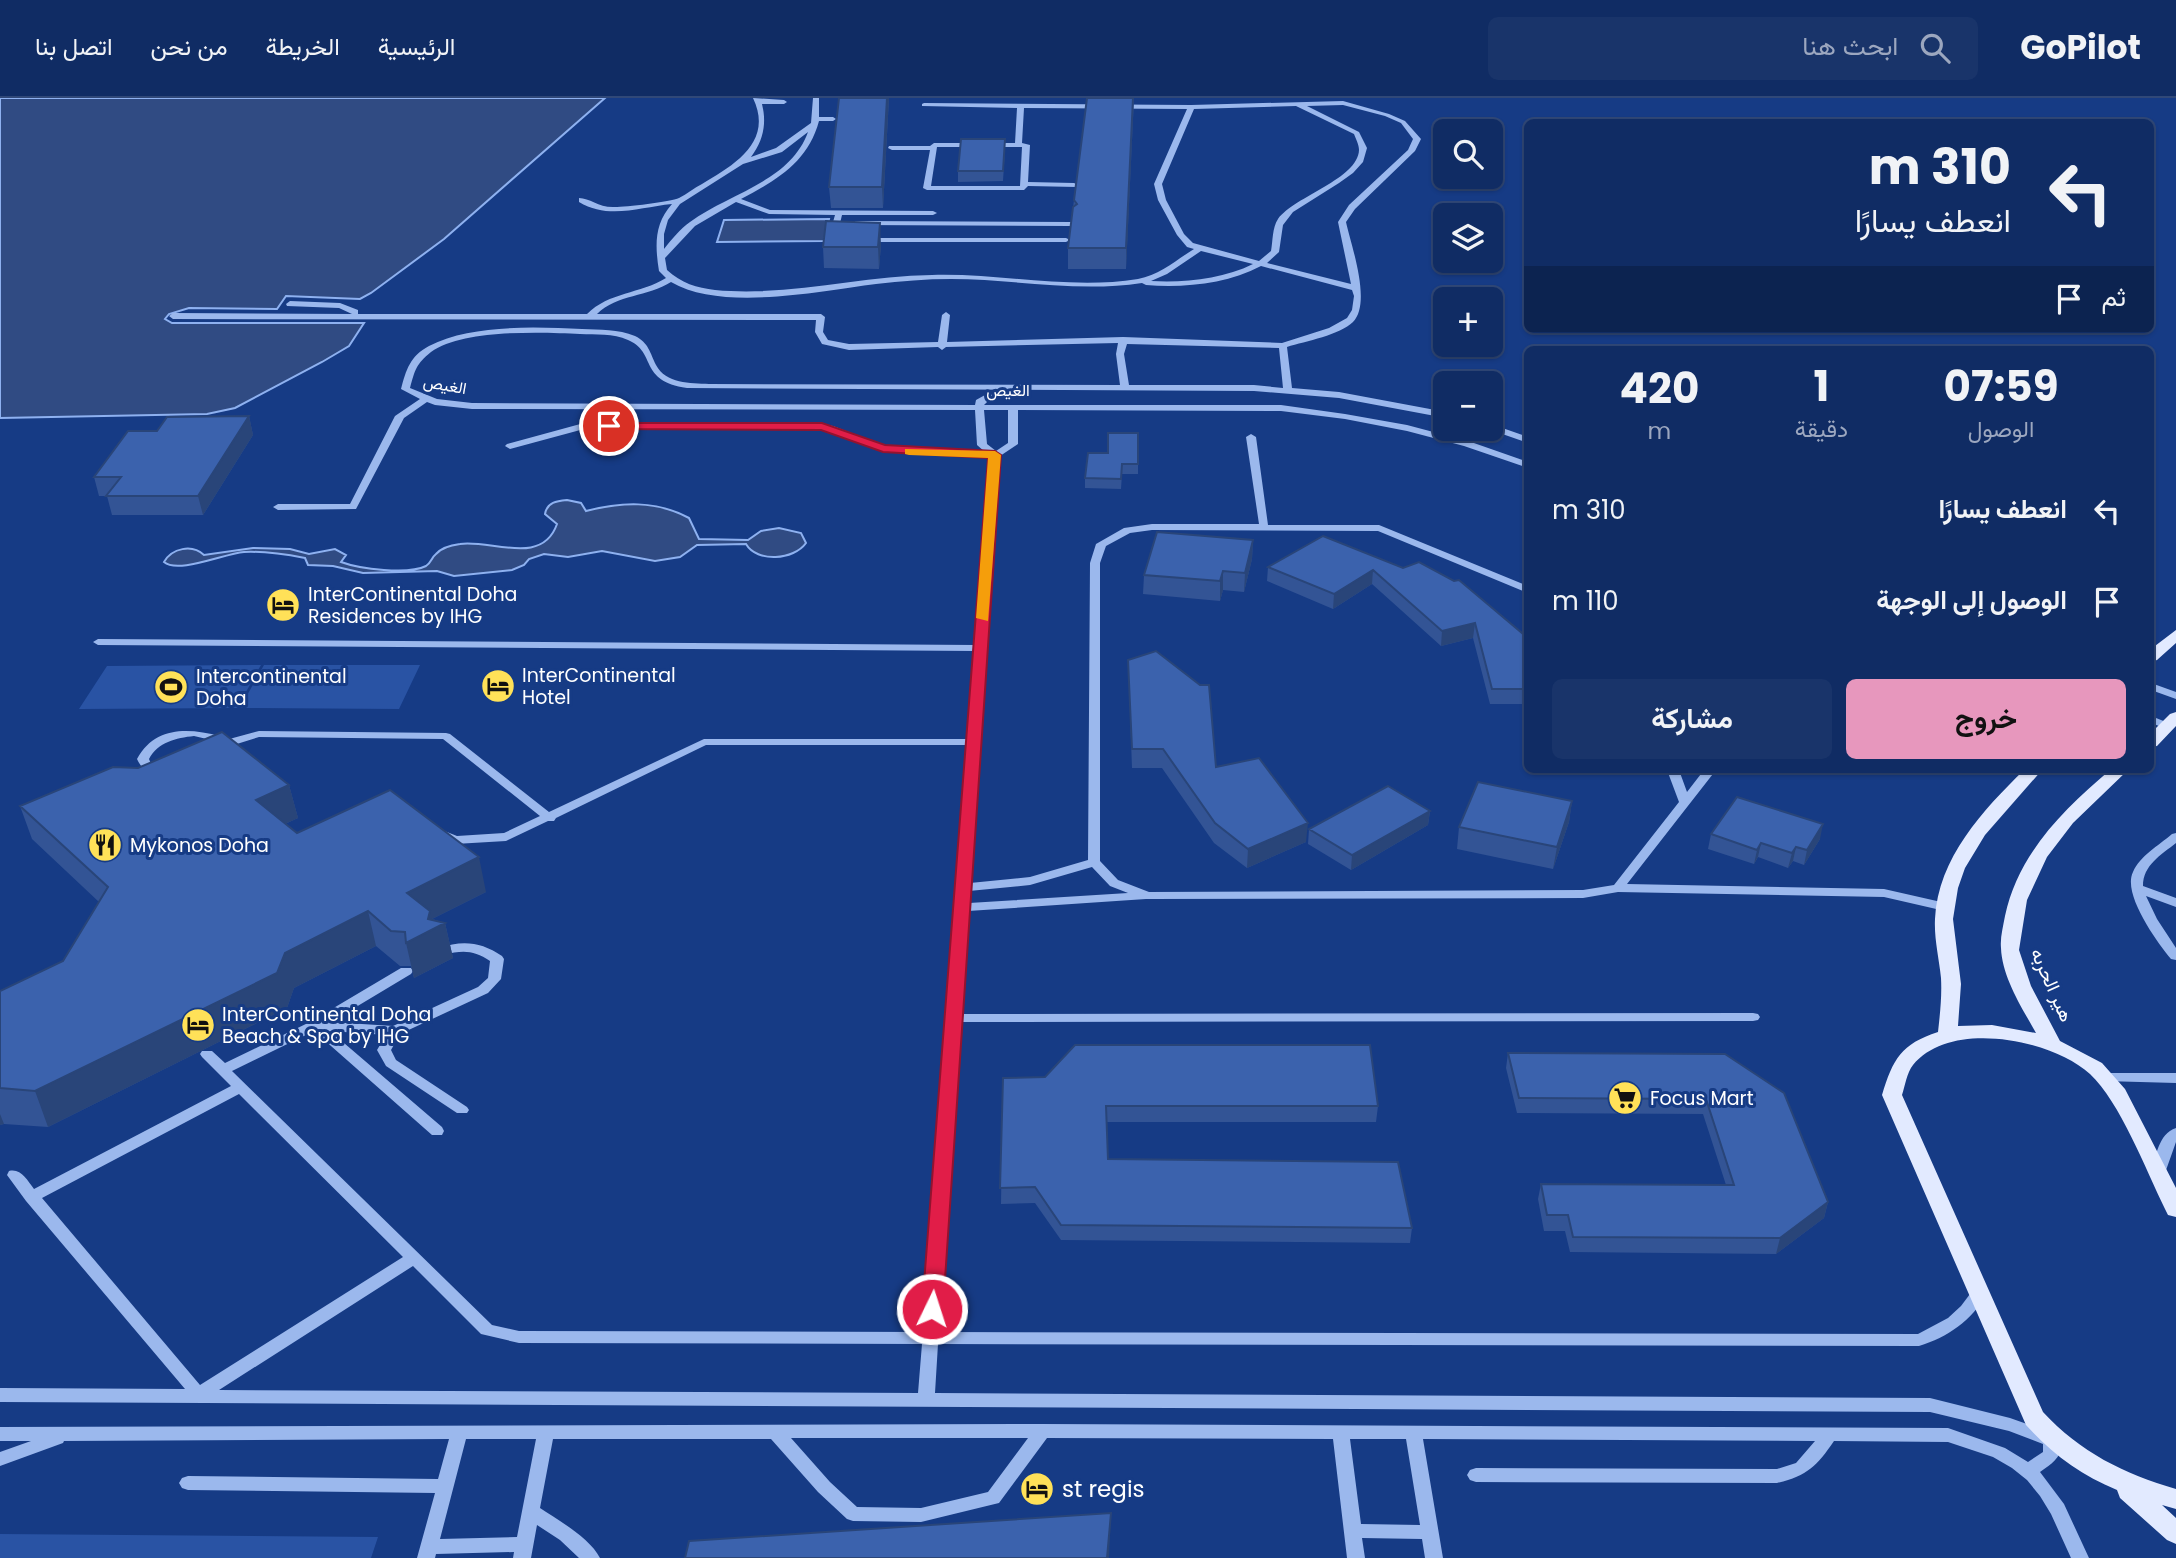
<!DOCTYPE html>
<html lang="ar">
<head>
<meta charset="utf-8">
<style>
	:root { --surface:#102c64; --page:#19346a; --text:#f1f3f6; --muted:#9ca7bf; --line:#304878; --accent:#e797bd }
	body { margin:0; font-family:Poppins,Vazirmatn,sans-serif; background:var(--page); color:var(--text); direction:rtl; height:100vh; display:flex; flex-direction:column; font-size:26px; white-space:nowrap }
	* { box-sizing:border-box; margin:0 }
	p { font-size:23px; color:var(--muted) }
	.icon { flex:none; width:38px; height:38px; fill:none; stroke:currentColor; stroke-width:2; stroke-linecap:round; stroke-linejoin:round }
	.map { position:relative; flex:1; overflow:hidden; direction:ltr }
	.panel { position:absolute; left:1524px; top:248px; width:630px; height:427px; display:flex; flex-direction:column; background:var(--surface); border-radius:10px; box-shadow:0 2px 5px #0004,0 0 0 2px var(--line); direction:rtl }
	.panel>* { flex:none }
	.top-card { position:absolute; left:1524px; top:21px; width:630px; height:214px; border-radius:10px; box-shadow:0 2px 5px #0004,0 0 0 2px var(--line); direction:rtl; background:#102c64; color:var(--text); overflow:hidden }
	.buttons { position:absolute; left:1433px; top:21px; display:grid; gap:14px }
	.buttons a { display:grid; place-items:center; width:70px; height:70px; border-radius:10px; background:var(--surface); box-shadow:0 2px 5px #0004,0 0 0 2px var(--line); font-size:35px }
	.pin { position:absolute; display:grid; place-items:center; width:60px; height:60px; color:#fff; margin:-30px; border:4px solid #fff; border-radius:50%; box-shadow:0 2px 7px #0007 }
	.me { position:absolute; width:77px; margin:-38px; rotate:4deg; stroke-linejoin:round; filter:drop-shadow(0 0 5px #0008) }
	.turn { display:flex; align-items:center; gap:24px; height:147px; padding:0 28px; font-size:32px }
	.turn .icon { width:91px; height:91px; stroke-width:2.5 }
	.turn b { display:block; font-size:49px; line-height:60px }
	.then { display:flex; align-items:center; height:66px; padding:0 28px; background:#0003; gap:14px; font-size:26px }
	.eta { display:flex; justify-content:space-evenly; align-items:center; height:119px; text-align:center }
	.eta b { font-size:42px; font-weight:700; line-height:49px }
	.button { display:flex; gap:14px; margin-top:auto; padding:14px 28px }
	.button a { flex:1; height:80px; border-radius:10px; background:var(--accent); color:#111; font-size:28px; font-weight:700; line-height:80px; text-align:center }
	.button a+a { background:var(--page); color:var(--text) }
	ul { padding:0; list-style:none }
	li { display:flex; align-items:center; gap:21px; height:91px; padding:0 28px }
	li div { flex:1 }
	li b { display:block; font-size:26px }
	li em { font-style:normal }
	header { display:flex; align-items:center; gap:42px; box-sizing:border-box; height:98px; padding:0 35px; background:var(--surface); border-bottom:2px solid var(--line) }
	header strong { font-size:33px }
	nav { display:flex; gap:38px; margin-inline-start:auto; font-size:24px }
	.search { width:490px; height:63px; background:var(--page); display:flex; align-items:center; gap:18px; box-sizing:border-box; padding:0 24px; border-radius:10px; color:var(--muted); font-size:26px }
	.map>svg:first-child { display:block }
</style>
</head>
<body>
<header>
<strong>GoPilot</strong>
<div class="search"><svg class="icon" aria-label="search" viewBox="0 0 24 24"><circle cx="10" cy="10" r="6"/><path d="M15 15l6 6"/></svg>ابحث هنا</div>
<nav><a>الرئيسية</a><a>الخريطة</a><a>من نحن</a><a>اتصل بنا</a></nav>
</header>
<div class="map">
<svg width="2176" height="1460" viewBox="0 0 2176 1460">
	<rect width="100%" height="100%" fill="#163b85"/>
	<!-- green -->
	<path fill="#2953a4" d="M261,567l-24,43 -158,1 28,-43z
		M264,567h156l-21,44 -159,-1z
		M0,1436l378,3 -7,21h-371z"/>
	<!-- water -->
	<path fill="#304b83" stroke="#8eb1f0" stroke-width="2" d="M0,0h605l-161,141 -73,54 -11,6 -74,-3 -9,13 -88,-1 -20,6 -4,5 7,4h192l-15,23 -27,16 -87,46 -28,6 -207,4z
		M829,121l-5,22 -107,1 7,-22z
		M567,402l14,3 5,8c35,-9 70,-11 103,7l10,21 49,1 13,-9 18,-3 22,5 5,10c-12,17 -49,20 -60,1l-49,1 -17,12 -25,4 -53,-10 -34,6 -24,-3 -15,5 -5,6 -12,5 -58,6 -17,-5 -74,2 -30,-7 -25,-1 -3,-7c-21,-4 -41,-7 -61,-6 -21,2 -66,22 -80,10 8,-14 28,-18 40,-7l49,-7 37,1 19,5 26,-5 11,6 -5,7c19,7 67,13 85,4 6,-4 5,-8 10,-12 6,-7 16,-9 24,-10 30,-5 82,23 97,-20l-12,-10c2,-12 12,-13 22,-14z"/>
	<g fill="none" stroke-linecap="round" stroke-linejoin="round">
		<!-- minor -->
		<path fill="#9bb8ed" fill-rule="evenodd" d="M753,0l31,2 3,2 -3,2h-22c5,20 1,37 -11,53l25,-9 35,-25 2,-25h6v19h14l3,2 -3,2h-14c-11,41 -42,59 -78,78l29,11 163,1 4,2 -4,2h-91l-5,21 -4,2 -4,-2 6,-21 -66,-1 -33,-12 -41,24 -30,32 2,12c14,13 30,18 48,20 73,7 144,-14 217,-15 69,-2 138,15 206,4 22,-4 38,-19 56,-30l-7,-2 -10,-12 -19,-35 -4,-16 33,-75 -163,-1 -2,35 8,2 -2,37 46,1 4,2 -1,2 -49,-1 -4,4h-97l-4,-2 7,-38h-38l-4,-2 1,-2h41l4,-3h81l2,-35 -95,-2v-2l2,-1 267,2 152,-4 46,13 16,7 16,18 -6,12 -60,58 -9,13c5,23 26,81 7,100 -13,13 -47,19 -66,25l5,41 47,4 107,20v6l-107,-20 -85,-7 -567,-3c-49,-7 -30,-36 -59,-48 -15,-7 -32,-5 -48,-6 -38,-2 -117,-5 -149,18 -15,12 -16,18 -21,36l27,11 35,4 503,2 1,-5 9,-5 20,-3 3,1v4l-18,2 -6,6h297l64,9 62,11 64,17 57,20v6l-64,-22 -57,-15 -62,-12 -64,-8 -263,-1v34l-18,12 -30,427 60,-6 58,-17 2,-297 6,-19 28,-16 28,-4h107l-13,-87 5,-3 5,3 12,88h111l149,61v7l-150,-62 -226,-1 -22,3 -24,13 -6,17v298l18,19 31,12 434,-2 31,-5 65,-83 -12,-32h12l8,22 17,-22h12l-89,114 257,5 66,15 1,3 -6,4 -61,-14 -266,-5 -35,6 -437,1 -178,12 -7,103 792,-1 5,1 2,3 -2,3 -5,1 -793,1 -21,310 979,2 30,-16 13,-12 12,-16 6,-2 6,2 2,4c-16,27 -39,43 -68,52l-981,-2 -3,49 995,5 80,20 48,17c8,20 -3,26 -18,37l24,32 25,54h-18l-20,-44 -11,-18 -13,-16 -15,-12 -19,-11 -45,-15 -114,-1c-17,25 -27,35 -57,42l-301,-1 -6,-2 -3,-5 3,-5 6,-2 301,1 19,-6 19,-22 -392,-2 20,119h-18l-3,-19 -60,-1 3,20h-18l-14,-119 -286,-1 -48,65 -78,19 -68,-1 -6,-2 -29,-27 -47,-53h-218l-13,69c18,12 50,30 60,50h-21l-19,-18 -23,-15 -6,33h-18l1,-6 -78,2 -1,4h-18l18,-65 -247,-3 -6,-2 -3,-5 3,-5 6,-2 250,3 11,-40 -385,2 -1,2 -63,23v-14l31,-11h-31v-14l1043,-3 905,4 57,20 23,14 15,-10v-8l-34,-13 -79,-19 -1930,-10v-14l185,1 -159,-188 -19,-26 2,-4c12,-3 18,9 25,18l197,-103 -29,-29 -2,-3 2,-3h10l13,12 85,-41 91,-54h10l2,3 -2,3 -80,48 62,4 85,-39 10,-9 2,-17c-16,-11 -28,-11 -46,-6l-7,-4 2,-3c24,-8 42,-6 63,8l2,3 -3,20 -13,14 -88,41 -9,16 5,10 71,47 2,3 -2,3h-10l-71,-47 -9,-16 9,-15 -56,-4 112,96 2,4 -2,4h-10l-118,-104 -82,40 260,254 27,6 404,1 45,-587h-262l-150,73 -2,3h-6l-42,20 -51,3 -19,-10 6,-4 15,6 47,-3 36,-17 -97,-77 -184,-2 -35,11 -1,6c-19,20 -72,38 -86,5 18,-33 51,-31 83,-23l2,5 37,-10 187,2 4,1 99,78 155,-73h264l7,-88 -877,-6 -5,-3 5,-3 878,6 14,-187 -107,-6 -55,-21 -14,-2h-230l-74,20 -5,-3 2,-2 77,-21h230l19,3 52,20 100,6 -8,-7 -2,-35 -503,-1 -37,-4 -8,-3 -23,16 -48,91 -78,1 -5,-3 5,-3h72l45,-88 25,-17 -19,-10c5,-19 9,-33 28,-43 42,-22 106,-19 153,-17 18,1 36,0 53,7 14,7 15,17 21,29 10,19 34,18 53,19l411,1 -4,-31 2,-11 -172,4 -4,3 -4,-3 -89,3 -27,-6 -7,-12 1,-12 -643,-1 -4,-3 4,-3 179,1 -13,-6 -52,-2 -1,-2 4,-3 50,2 18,7v4h229c22,-22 53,-20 79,-36l-7,-7c-4,-25 -5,-47 13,-67 -32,3 -63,16 -93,-2v-4c11,0 20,10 36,9 10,0 56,-5 64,-9 8,-4 15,-10 23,-14 32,-19 72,-42 51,-86zM1343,7l42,11 16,7 12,16 -5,11 -59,55 -11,17 13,62 -84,-21 12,-11 4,-27 10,-13 46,-29 14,-10 10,-11 4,-14 -8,-16 -52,-26zM1296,8l58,28c2,5 5,11 5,16 -1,29 -64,46 -81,69 -6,9 -5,22 -7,32l-12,10 -66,-18 -9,-9 -18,-34 -4,-16 32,-75zM808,34c-18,50 -79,61 -118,90 -10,7 -18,17 -26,27v-15l4,-14 12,-16 63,-40 39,-12zM937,49h85l-2,39h-89zM1201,153l52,13c-30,15 -69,19 -102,17l16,-7zM1261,168l91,24 2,6 -2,14 -5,8 -18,10 -47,15 -159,-6 -176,5 3,-27 -4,-3 -4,3 -4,27 -89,2 -21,-4 -5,-8 2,-15 -4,-3h-224c20,-20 51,-17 74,-32 51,30 149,9 205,2 25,-3 50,-5 75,-5 64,0 126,14 191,4l4,2c38,3 81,-1 115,-19zM1127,246l152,4 4,40 -29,-3h-125l-5,-31zM984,312h24v33l-12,8 -9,-7zM194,638l17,4 2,11c-17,18 -40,23 -62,13l-2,-5c9,-17 27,-21 45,-23zM1092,769l18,19 18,7 -159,10v-12l61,-6zM239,996l164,163 -203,128 -158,-187zM413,1168l68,68 38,9 403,1 -4,49 -699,-3zM791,1340h237l-40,54 -67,16 -64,-1 -27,-25zM466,1341h70l-19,98 -77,2zM1350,1341h56l14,86 -59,-1z
			M855,123l216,1 4,2 -4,2 -213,-1 -4,-2z
			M861,140h205l4,2 -4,2h-202l-4,-2z
			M1491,326l37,13v6l-40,-14h3z
			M2151,585l25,9v7l-25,-9z
			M2151,618l20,8 2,2 -6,3 -16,-6z
			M2176,735v10c-15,12 -33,22 -33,43l33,12v9l-30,-11 11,23 19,29v12l-5,-1c-14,-17 -49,-65 -38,-87 7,-16 25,-26 39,-38z
			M2109,975h67v10l-72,-2 -2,-3 2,-3z
			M2176,1030v14l-11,31 -2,4 -5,1 -5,-1 -2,-4c5,-16 7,-39 25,-45z"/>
		<!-- major -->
		<path fill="#e2eaff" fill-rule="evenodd" d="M2176,532v13l-19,17 -6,2v-13z
			M2176,614v14l-19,20 -6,1v-14l19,-19z
			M2024,672h18l-57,65 -20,33 -7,20 -5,31 8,65 -3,42 34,-1 44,8c-14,-25 -34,-56 -35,-85 -1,-10 2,-21 4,-32 13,-62 58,-106 105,-146h18l-55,53 -26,34 -20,43 -8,50 12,36 29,55 42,22 23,26 51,99v29l-8,-2 -3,-6c-19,-39 -45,-107 -75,-135 -39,-35 -140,-55 -177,-9 -6,7 -8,21 -11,30l141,317c37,40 81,62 133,77v20l-14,-4 14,13v26l-9,-4 -47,-42 -3,-8c-36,-15 -65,-36 -91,-65l-144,-330c11,-36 19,-51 56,-63 2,-18 4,-36 3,-54 -2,-20 -7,-39 -6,-59 3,-61 48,-109 89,-149z"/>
	</g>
	<!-- wall -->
	<path fill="#335495" d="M889,0l-6,110h-52l-2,-21z
		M1134,0l-8,171h-58v-21l6,-48z
		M1005,52l-2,31 -45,1v-11z
		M881,147l-2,24 -55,-1 -1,-21z
		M249,318l4,19 -50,80h-91l-5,-19h-8l-5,-19 63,-46z
		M1138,335v41h-16l-1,15 -36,-1v-10l23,-25z
		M1323,438l205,102v66h-38l-17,-66 -32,8 -69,-62 -39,25 -66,-28 1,-14z
		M1253,442l-1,19 -8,33 -21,-2 -3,11 -77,-7 1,-19z
		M1128,562l88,107 90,75 -59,26 -33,-25 -52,-75h-30z
		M289,687l9,33 -13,6 12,9 189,59 -54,27 13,4 8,35 -39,20 -3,-12h-11l-24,-20 -82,42 -7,20 -239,119 -44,-3 -4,1v-134l63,-30 36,-59 -67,-63 -12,-33z
		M1572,703l-3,21 -16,47 -96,-20 2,-22z
		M1430,713l-2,14 -77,45 -43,-26 1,-15z
		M1711,736l109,5 -16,26 -11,-4 -5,7 -30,-11 -4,7 -46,-15z
		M1508,955l217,1 103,148 -4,16 -48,36 -206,-2 -5,-21h-21l-6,-32 3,-15 185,1 -23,-71 -186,-1 -11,-45z
		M1003,980l375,28 -2,16h-270l2,37 304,69 -2,15 -349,-3 -26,-37 -34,1z"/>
	<!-- shaded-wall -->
	<path fill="#294579" d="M887,0h2l-6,110 -1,-21z
		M1133,0v13l-7,158v-21z
		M880,125l1,22 -2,24 -1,-22z
		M249,318l4,19 -50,80 -5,-19z
		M1253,442l-1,19 -8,33 1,-19z
		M1373,472l-1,14 -39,25 1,-15z
		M1223,473v19l-3,11v-20z
		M1475,525l-2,15 -32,8 1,-15z
		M289,687l9,33 -33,15 -9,-33z
		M1572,703l-3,21 -16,47 4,-22z
		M1430,713l-2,14 -77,45 1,-15z
		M1308,725l-2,19 -59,26 1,-19z
		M1823,726l-3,15 -16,26 3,-15z
		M1761,745l-3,14 -4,7 3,-14z
		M1796,749l-3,14 -5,7 4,-15z
		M479,759l7,35 -54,27 13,4 8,35 -39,20 -8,-35 1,-50z
		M368,813l8,35 -82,42 -7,20 -239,119 -13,-36 250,-138z
		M0,1016l4,10 -4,1z
		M1828,1104l-4,16 -48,36 4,-16z
		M1111,1415l-2,45h-2z"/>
	<!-- building -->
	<path fill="#3b62ad" stroke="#294579" stroke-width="2" d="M839,0h48l-5,89h-53z
		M1087,0h46l-7,150h-58l5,-41 4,-3 -3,-4z
		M961,41h44l-2,32h-45z
		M826,123l54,2 -2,24h-55z
		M249,318l-51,80h-92l15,-19h-27l34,-46h29l10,-14z
		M1108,335h30v31h-16l-1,15 -36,-1 3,-25h20z
		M1157,434l96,8 -8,33 -22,-2 -3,10 -76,-6z
		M1323,438l80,32 16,-6 35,19 5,-1 69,58v51h-36l-17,-66 -33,8 -69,-61 -39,24 -66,-27z
		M1156,553l44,34h9l7,82 43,-9 49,65 -60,26 -33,-26 -52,-74h-31l-4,-89z
		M222,634l67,53 -33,15 41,33 93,-43 89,67 -72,36 23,18 -2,8 17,4 -39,20 -1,-11 -14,-1 -23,-20 -83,42 -8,20 -242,118 -35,-3v-97l63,-30 45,-74 -88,-81 93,-39 25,1z
		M1478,684l94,19 -15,46 -98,-20z
		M1388,688l42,25 -78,44 -43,-26z
		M1737,699l86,27 -16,26 -11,-3 -4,6 -31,-10 -4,7 -46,-16z
		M1075,947h295l8,61h-272l2,53 290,3 14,66 -351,-3 -26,-38 -35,1 3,-110 42,-1z
		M1508,955l217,1 59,39 44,109 -48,36 -207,-1 -5,-22h-21l-6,-31 193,1 -28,-86 -187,-1z
		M1111,1415l-4,45h-422l4,-17z"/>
	<!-- route -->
	<path fill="#e11d48" stroke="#92132f" stroke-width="2" d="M609,325h213l63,22 110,6 6,4 -58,854 -3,6h-15l-3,-6 66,-851 -105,-6 -62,-22 -216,-1v-5z"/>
	<!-- slow -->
	<path fill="#f59e0b" d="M905,351l90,2 6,4 -13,166 -12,-3 12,-160 -79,-3 -4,-1z"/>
	<!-- icons -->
	<defs>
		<g id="hotel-disc" transform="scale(1.75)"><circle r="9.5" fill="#ffe158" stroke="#163b85"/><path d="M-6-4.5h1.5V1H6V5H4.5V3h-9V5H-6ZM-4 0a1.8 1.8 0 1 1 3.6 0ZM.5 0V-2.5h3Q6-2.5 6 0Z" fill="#111"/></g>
		<g id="stadium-disc" transform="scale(1.75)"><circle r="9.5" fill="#ffe158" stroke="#163b85"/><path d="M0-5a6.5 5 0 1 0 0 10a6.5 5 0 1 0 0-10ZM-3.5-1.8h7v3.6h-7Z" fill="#111"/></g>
		<g id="restaurant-disc" transform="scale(1.75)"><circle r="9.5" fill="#ffe158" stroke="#163b85"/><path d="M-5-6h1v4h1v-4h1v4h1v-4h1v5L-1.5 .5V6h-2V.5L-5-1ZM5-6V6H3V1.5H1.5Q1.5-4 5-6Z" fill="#111"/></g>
		<g id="supermarket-disc" transform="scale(1.75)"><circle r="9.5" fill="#ffe158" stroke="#163b85"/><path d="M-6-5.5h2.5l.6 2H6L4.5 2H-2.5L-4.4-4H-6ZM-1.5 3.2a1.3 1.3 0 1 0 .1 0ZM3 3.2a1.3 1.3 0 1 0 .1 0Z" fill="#111"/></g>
	</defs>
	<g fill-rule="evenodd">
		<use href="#hotel-disc" x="283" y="507"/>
		<use href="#hotel-disc" x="498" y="588"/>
		<use href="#stadium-disc" x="171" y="589"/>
		<use href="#restaurant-disc" x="105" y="747"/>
		<use href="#hotel-disc" x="198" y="927"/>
		<use href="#supermarket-disc" x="1625" y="1000"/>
		<use href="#hotel-disc" x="1037" y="1391"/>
	</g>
	<g text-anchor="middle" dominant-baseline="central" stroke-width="6" stroke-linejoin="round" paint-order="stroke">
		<!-- far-street labels -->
		<g font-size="16" fill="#fff" stroke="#163b85">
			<text transform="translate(445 287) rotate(10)">الغيص</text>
			<text x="1008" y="292">الغيص</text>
		</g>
		<!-- poi labels -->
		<g font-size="19" fill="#fff" stroke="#163b85" text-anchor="start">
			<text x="308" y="496">InterContinental Doha<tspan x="308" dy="22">Residences by IHG</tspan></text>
			<text x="522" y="577">InterContinental<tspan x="522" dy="22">Hotel</tspan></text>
			<text x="196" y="578">Intercontinental<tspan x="196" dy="22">Doha</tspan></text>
			<text x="130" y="747">Mykonos Doha</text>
			<text x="222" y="916">InterContinental Doha<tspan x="222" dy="22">Beach &amp; Spa by IHG</tspan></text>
			<text x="1650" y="1000">Focus Mart</text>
		</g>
		<!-- street labels -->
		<g font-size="19" fill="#fff" stroke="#163b85">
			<text transform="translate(2052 887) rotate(66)">هير الحربه</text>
		</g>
		<!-- near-poi labels -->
		<g font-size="23" fill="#fff" stroke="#163b85" text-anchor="start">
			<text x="1062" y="1391">st regis</text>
		</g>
	</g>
</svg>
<div class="buttons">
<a><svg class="icon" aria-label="search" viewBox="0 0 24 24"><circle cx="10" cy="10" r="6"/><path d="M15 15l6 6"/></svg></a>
<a><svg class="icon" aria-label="layers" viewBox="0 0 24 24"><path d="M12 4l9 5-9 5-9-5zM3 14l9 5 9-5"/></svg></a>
<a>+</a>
<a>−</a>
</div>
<div class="pin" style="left:609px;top:328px;background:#d93025"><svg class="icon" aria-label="arrive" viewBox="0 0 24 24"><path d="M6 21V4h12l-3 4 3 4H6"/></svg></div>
<svg class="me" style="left:932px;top:1211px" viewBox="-20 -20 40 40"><circle r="17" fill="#e11d48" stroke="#fff" stroke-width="3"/><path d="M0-11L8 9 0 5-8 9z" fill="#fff"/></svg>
<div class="top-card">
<div class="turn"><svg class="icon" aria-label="left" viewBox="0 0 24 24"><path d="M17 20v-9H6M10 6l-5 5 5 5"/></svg><div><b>310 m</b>انعطف يسارًا</div></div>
<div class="then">ثم<svg class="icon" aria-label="arrive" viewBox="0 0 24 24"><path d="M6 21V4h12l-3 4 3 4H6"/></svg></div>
</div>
<section class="panel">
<div class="eta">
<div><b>07:59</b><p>الوصول</p></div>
<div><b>1</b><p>دقيقة</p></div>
<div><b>420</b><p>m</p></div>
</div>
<ul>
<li><svg class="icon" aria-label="left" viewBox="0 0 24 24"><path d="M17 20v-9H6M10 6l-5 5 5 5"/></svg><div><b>انعطف يسارًا</b></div><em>310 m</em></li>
<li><svg class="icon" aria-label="arrive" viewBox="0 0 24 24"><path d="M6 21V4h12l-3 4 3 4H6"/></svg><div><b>الوصول إلى الوجهة</b></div><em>110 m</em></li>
</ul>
<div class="button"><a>خروج</a><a>مشاركة</a></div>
</section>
</div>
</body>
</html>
